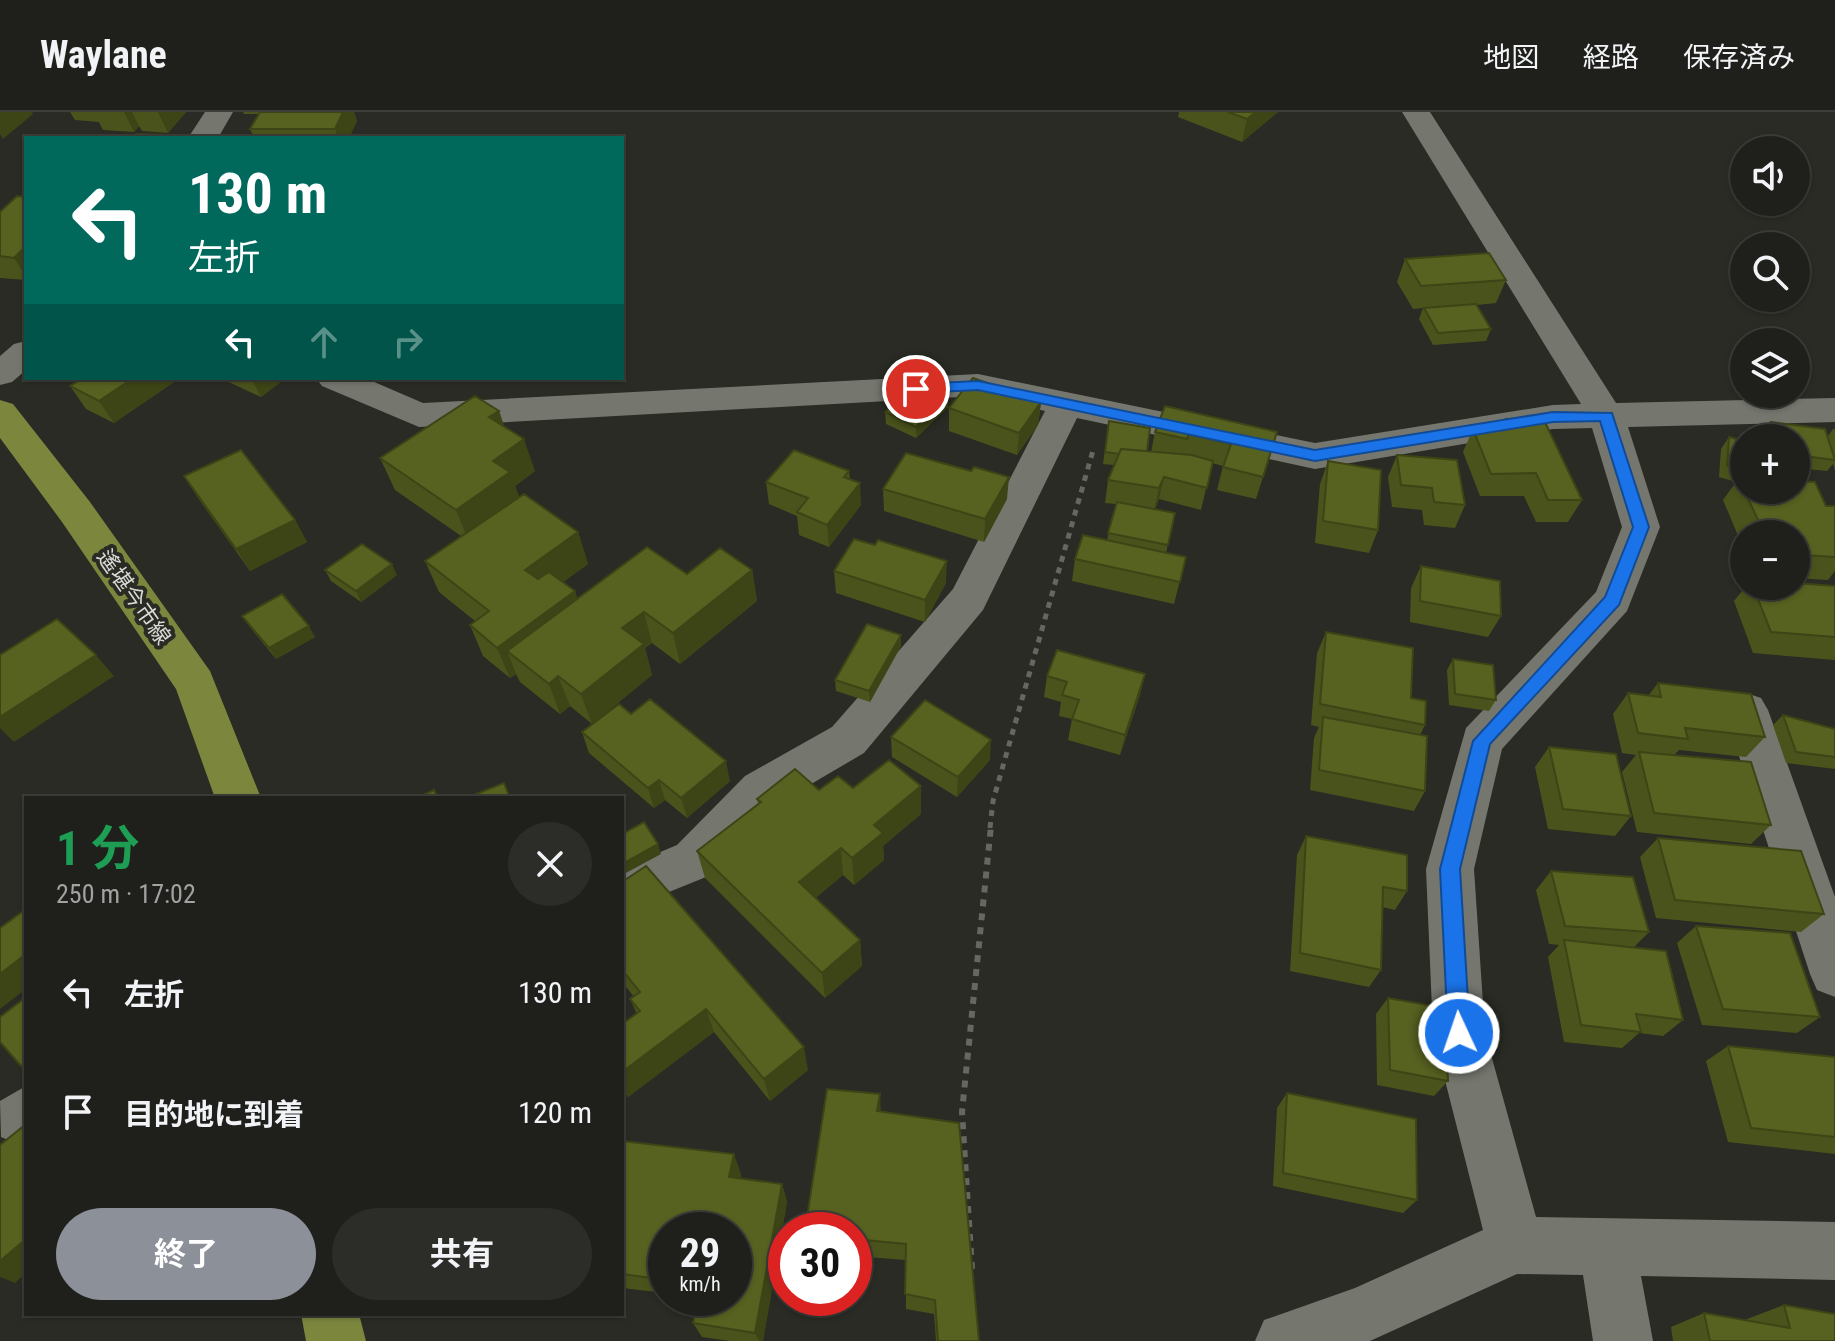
<!DOCTYPE html>
<html lang="ja">
<head>
<meta charset="utf-8">
<style>
	:root { --surface:#1f201b; --page:#2c2d28; --text:#f1f3f6; --muted:#a1a3a3; --line:#3c3e3a; --accent:#8c9099 }
	body { margin:0; font-family:"Roboto Condensed","Noto Sans JP",sans-serif; background:var(--page); color:var(--text); height:100vh; display:flex; flex-direction:column; font-size:30px; white-space:nowrap }
	* { box-sizing:border-box; margin:0 }
	p { font-size:26px; color:var(--muted) }
	.icon { flex:none; width:44px; height:44px; fill:none; stroke:currentColor; stroke-width:2; stroke-linecap:round; stroke-linejoin:round }
	.map { position:relative; flex:1; overflow:hidden }
	.side { position:absolute; left:24px; top:684px; width:600px; height:520px; display:flex; flex-direction:column; background:var(--surface); border-radius:0px; box-shadow:0 2px 6px #0004,0 0 0 2px var(--line) }
	.side>* { flex:none }
	.top-card { position:absolute; left:24px; top:24px; width:600px; height:244px; border-radius:0px; box-shadow:0 2px 6px #0004,0 0 0 2px var(--line); background:#00695c; color:#fff; overflow:hidden }
	.controls { position:absolute; left:1730px; top:24px; display:grid; gap:16px }
	.controls a { display:grid; place-items:center; width:80px; height:80px; border-radius:50%; background:var(--surface); box-shadow:0 2px 6px #0004,0 0 0 2px var(--line); font-size:40px }
	.speed { position:absolute; left:648px; top:1100px; display:flex; gap:16px; font-size:40px; font-weight:700; text-align:center }
	.speed>* { display:grid; place-content:center; width:104px; height:104px; border-radius:50%; background:var(--surface); box-shadow:0 2px 6px #0004,0 0 0 2px var(--line); line-height:1 }
	.speed small { font-size:20px; font-weight:400 }
	.speed .limit { border:12px solid #d22; background:#fff; color:#111 }
	.pin { position:absolute; display:grid; place-items:center; width:68px; height:68px; color:#fff; margin:-34px; border:4px solid #fff; border-radius:50%; box-shadow:0 2px 8px #0007 }
	.me { position:absolute; width:88px; margin:-44px; rotate:357deg; stroke-linejoin:round; filter:drop-shadow(0 0 6px #0008) }
	.turn { display:flex; align-items:center; gap:28px; height:168px; padding:0 32px; font-size:36px }
	.turn .icon { width:104px; height:104px; stroke-width:2.5 }
	.turn b { display:block; font-size:56px; line-height:68px }
	.lanes { display:flex; align-items:center; height:76px; padding:0 32px; background:#0003; justify-content:center; gap:40px; direction:ltr }
	.lanes .off { opacity:.35 }
	.round { display:grid; place-items:center; flex:none; width:84px; height:84px; border-radius:42px; background:var(--page) }
	.summary { display:flex; align-items:center; justify-content:space-between; height:136px; padding:0 32px }
	h1 { font-size:48px; font-weight:700; line-height:60px; color:#1e9e55 }
	.cta { display:flex; gap:16px; margin-top:auto; padding:16px 32px }
	.cta a { flex:1; height:92px; border-radius:48px; background:var(--accent); color:#fff; font-size:32px; font-weight:700; line-height:92px; text-align:center }
	.cta a+a { background:var(--page); color:var(--text) }
	ul { padding:0; list-style:none }
	li { display:flex; align-items:center; gap:24px; height:120px; padding:0 32px }
	li div { flex:1 }
	li b { display:block; font-size:30px }
	li em { font-style:normal }
	header { display:flex; align-items:center; gap:48px; box-sizing:border-box; height:112px; padding:0 40px; background:var(--surface); border-bottom:2px solid var(--line) }
	header strong { font-size:38px }
	nav { display:flex; gap:44px; margin-inline-start:auto; font-size:28px }
	.map>svg:first-child { display:block }
</style>
</head>
<body>
<header>
<strong>Waylane</strong>
<nav><a>地図</a><a>経路</a><a>保存済み</a></nav>
</header>
<div class="map">
<svg width="1835" height="1229" viewBox="0 0 1835 1229">
	<rect width="100%" height="100%" fill="#292b24"/>
	<g fill="none" stroke-linecap="round" stroke-linejoin="round">
		<!-- path-far1 -->
		<path stroke="#656761" stroke-width="5" stroke-dasharray="6 6" stroke-linecap="butt" d="M990,716l3,-27 101,-354"/>
		<!-- path -->
		<path stroke="#656761" stroke-width="6" stroke-dasharray="7 7" stroke-linecap="butt" d="M972,1157l-10,-157 29,-286"/>
		<!-- minor -->
		<path fill="#75776f" fill-rule="evenodd" d="M205,0h28l-15,26h-30z
			M1402,0h28l186,291 219,-5v24l-207,5 32,100 -33,84 -125,138 -28,120 11,164 51,184 299,5v58l-194,-4 12,65h-60l-10,-66 -66,-1 -147,67h-115l9,-21 91,-32 128,-58 -50,-197 -7,-164 40,-141 130,-136 26,-65 -30,-99 -39,1 -238,40 -238,-51 -94,192 -119,143 -87,51 -66,71 -89,36v-43l55,-23 68,-69 87,-49 121,-138 92,-178 -67,-15 -559,31 -97,-41 -6,-8h49l58,25 555,-29 337,69 238,-38 28,-1z
			M26,229v29l-14,12 -12,3v-29l14,-12z
			M1746,581l15,5 7,12 67,187v100l-18,-7 -7,-16 -86,-264 7,-12z
			M26,974v56l-6,3 -19,-8 -1,-36z"/>
		<!-- major -->
		<path fill="#7c863d" fill-rule="evenodd" d="M0,288l13,4 77,98 120,169 51,127h-46l-39,-109 -114,-167 -62,-84z
			M301,1202h58l7,27h-60z"/>
	</g>
	<!-- wall -->
	<path fill="#4b531c" d="M70,0h116l-18,21 -26,-2 -3,-5 -5,6 -31,-2 -4,-8 -24,-2z
		M243,0h111l3,9 -8,17h-95l-4,-9 9,-15h-15z
		M1179,0h99l-36,30 -64,-25z
		M26,85v83l-26,-2v-66z
		M1405,147l101,21 -10,23 -19,2 14,24 -5,12 -53,4 -14,-26 4,-11 -10,1 -16,-27z
		M220,266h66l-25,19z
		M174,270l-60,41 -28,-14 -16,-23z
		M1041,290l-3,23 -21,30 -68,-24v-23z
		M948,295l-32,31 -30,-14 -1,-12z
		M499,299l5,15 31,45 -20,15 4,11 59,35 10,32 -25,18 12,9 2,8 110,-25 65,-4 5,31 -77,63 -28,-21 -7,5 7,27 -60,49 -22,-18 -10,8 -40,-32 -4,-8 -6,4 -27,-22 -13,-31 5,-4 -36,-29 -14,-31 36,-25 -66,-46 -15,-32z
		M1506,307l76,81 -14,22h-32l-12,-26h-44l-17,-44 10,-23h28z
		M1109,309l38,30 4,1 4,-20h122l-21,67 -39,-9 6,-24 -11,-3 -11,47 -42,-11 -4,10 20,4 -9,40 20,4 -12,47 -102,-23 3,-22 32,-19 9,-36 -11,-1 3,-23 6,-15 -11,-1z
		M1771,310l57,14 5,-7h2v42l-2,-7 -6,7 -31,-3v-30h-32l-1,-4z
		M1729,325l15,4v49l82,16h9v65l-7,9 -32,-2v-44h-52v11h-2l-19,-45 13,-18 -17,-5 2,-28z
		M1397,343l68,50 -10,23 -31,-3 -2,-15 -30,-3 -4,-30z
		M1328,349l50,69 -9,23 -54,-10 5,-59z
		M849,359l1,8 11,26 -32,42 -30,-12 -2,-19 -28,-12 -3,-22z
		M184,364l111,44 12,22 -57,29 -52,-73z
		M883,377l124,10 -23,43 -100,-31z
		M1421,454l80,50 -13,21 -78,-15 1,-34z
		M325,458l72,5 -36,27 -30,-21z
		M834,459l112,12 -21,39 -89,-29z
		M1746,474h89v74l-82,-7 -19,-52z
		M242,504l73,21 -39,22 -26,-32z
		M1326,520l85,66 14,27 -5,10 5,56 -11,20 -104,-21 4,-52 5,-11 -8,-2 6,-72z
		M901,523v11l-31,56 -34,-11 -1,-11z
		M1453,547l43,41 -7,11 -40,-6 -2,-35z
		M1145,562l-5,21 -20,60 -52,-15 4,-21 -13,-3 2,-14 -17,-5 3,-21z
		M1658,571l107,54 -19,20 -67,-7 -5,5 97,70 -20,19 -114,-12 -15,-60 14,-17 -14,-2 -9,-39 15,-21 20,3z
		M631,602l99,67 -43,37 -22,-18 -11,8 -65,-55 -7,-21z
		M1783,603l52,14v40l-49,-6 -13,-38z
		M891,625l99,23 -33,37 -65,-40z
		M1549,635l82,69 -16,20 -67,-7 -13,-62z
		M853,676l68,26 -38,32 1,14 -30,25 -11,-10 -28,23 45,42 2,26 -37,32 -120,-120 -8,-27 61,-47 -1,-5 62,-9z
		M1306,724l101,55 -12,19 -13,-3 -1,63 -12,17 -79,-16 7,-116z
		M1658,726l166,76 -23,18 -145,-14 -16,-61z
		M1551,759l98,61 -15,15 49,73 -20,16 -24,-3 -17,15 -58,-6 -16,-85 11,-12 -10,-1 -13,-54z
		M622,770l186,188 -38,31 -56,-69 -86,65 -6,-8v-65l15,-10 -7,-15 4,-2 -7,-9 -5,4z
		M1696,814l124,91 -23,16 -95,-8 -25,-82z
		M1388,886l60,83 -14,15 -57,-11 -1,-71z
		M1728,934l107,11v97l-107,-12 -22,-81z
		M1287,981l130,107 -14,13 -130,-27 4,-78z
		M881,1000l98,229h-43l-2,-27 -28,-5v-49l-52,-4v-26z
		M622,1029l119,33 -1,5 42,5 5,18 -24,139h-33l-28,-4 -9,-14 41,-25 -68,-68v63l-44,-5z
		M1784,1193l51,36h-162l-2,-14 33,-14 43,8v-2z"/>
	<!-- shaded-wall -->
	<path fill="#3d4416" d="M0,0h32l1,2 -30,25 -3,-5z
		M124,0h8l7,14 -5,6z
		M158,0h28l-18,21z
		M343,0h11l3,9 -8,17h-11l-3,-9z
		M1256,0h22l-36,30 5,-23z
		M26,134v30l-12,-18z
		M133,266h38l3,4 -60,41 -15,-22z
		M251,266h35l-25,19z
		M948,284v11l-32,31v-11z
		M1041,290l-3,23 -21,30 2,-22z
		M499,299l11,32 -21,-26z
		M524,327l11,32 -20,15 6,18 -52,38 -13,-32 37,-49z
		M1009,365l-2,22 -23,43 1,-23z
		M1164,365l-5,22 -5,11 5,-22z
		M860,371l1,22 -32,42 -2,-22z
		M295,408l12,22 -57,29 -14,-22z
		M578,420l10,32 -52,37 -11,-31z
		M947,449l-1,22 -21,39v-22z
		M392,452l5,11 -36,27 -5,-11z
		M752,458l5,31 -77,63 -7,-31z
		M575,479l10,32 -78,28 9,23 -6,4 -13,-30z
		M644,500l8,31 -7,5 7,27 -60,49 -11,-30 41,-66z
		M309,514l6,11 -39,22 -7,-11z
		M901,523v11l-31,56 -1,-11z
		M96,543l18,21 -100,66 -14,-14v-11z
		M1145,562l-5,21 -20,60 5,-20z
		M558,564l12,30 -10,8 -11,-30z
		M991,628l-1,20 -33,37 1,-20z
		M726,649l4,20 -43,37 -6,-20z
		M659,668l6,20 -11,8 -6,-20z
		M921,674v28l-38,32 1,14 -30,25 -2,-27 22,-33z
		M658,732l3,10 -37,20 -2,-10z
		M841,736l2,27 -40,34 -4,-27z
		M860,828l2,26 -37,32 -3,-25z
		M26,842v35l-26,20v-35z
		M622,864l5,12 -5,4z
		M706,897l8,23 -86,65 -6,-12v-13z
		M804,935l4,23 -38,31 -6,-22z
		M880,982l1,21 -4,-4z
		M734,1042l7,20 -5,22 -7,-19z
		M782,1072l5,18 -24,139h-4l-4,-8z
		M26,1127v34l-11,10 -15,-6v-16z"/>
	<!-- building -->
	<path fill="#576120" stroke="#3d4416" stroke-width="2" d="M260,0h83l-8,17h-85z
		M1228,0h28l-9,7z
		M136,22l34,1 -2,3h-36z
		M17,84l9,1v49l-12,12 -14,-2v-44z
		M1489,141l17,27 -85,6 -16,-27z
		M1476,192l15,25 -53,4 -14,-25z
		M83,266h50l-34,23 -29,-15z
		M973,266l68,24 -22,31 -70,-25z
		M916,270l32,14 -32,31 -31,-15z
		M475,284l24,15 -10,6 35,22 -31,22 17,11 -54,38 -76,-52z
		M1165,294l112,26 -14,45 -40,-10 8,-23 -42,-10 -2,5 -32,-7z
		M1543,306l39,82h-34l-12,-27 -45,1 -18,-45h37l-4,-10z
		M1109,309l41,7 -3,23 -26,-2 -2,5 -14,-2z
		M1771,310l54,7 10,31 -39,-5v-17h-20z
		M1729,325l15,4v29l-17,-4z
		M1121,337l71,6 21,6 -6,27 -43,-11 -5,11 -51,-8z
		M241,338l54,70 -59,29 -52,-73z
		M794,338l55,21 -5,6 16,6 -33,42 -30,-13 11,-14 -42,-16z
		M906,341l65,18 3,-4 35,10 -24,42 -102,-30z
		M1397,343l60,5 8,45 -31,-3 -2,-14 -31,-3z
		M1328,349l53,9 -3,60 -55,-9z
		M1739,366h5v11z
		M1796,369l19,1 11,24h9v51l-31,-2 -8,-17v-4h-2l-5,-10 -30,-2 -15,-32h52z
		M524,382l54,38 -53,38 13,9 11,-7 26,19 -78,57 -27,-23 19,-14 -64,-50z
		M1117,390l58,11 -7,32 -60,-12z
		M1083,423l103,22 -6,25 -105,-23z
		M854,427l21,6 3,-5 69,21 -22,39 -91,-29z
		M362,432l30,20 -36,27 -31,-21z
		M647,435l40,27 33,-26 32,22 -79,63 -29,-21 -22,16 22,16 -63,50 -23,-18 -9,8 -42,-33z
		M1421,454l79,15 1,35 -81,-15z
		M1796,471l39,3v51l-64,-5 -18,-46h43z
		M282,482l27,32 -40,22 -27,-32z
		M57,507l39,36 -96,62v-62z
		M867,512l34,11 -32,56 -34,-11z
		M1326,520l87,16 -2,50 15,3 -1,24 -105,-21z
		M1057,538l88,24 -20,61 -53,-16 7,-19 -17,-5 5,-13 -20,-6z
		M1453,547l40,6 3,35 -41,-6z
		M1658,571l93,11 14,43 -80,-9 3,11 -50,-6 -10,-40 33,4z
		M650,587l76,62 -45,37 -22,-18 -11,8 -66,-56 37,-28 12,10z
		M925,588l66,40 -33,37 -67,-40z
		M1783,603l52,14v28l-39,-5z
		M1323,605l104,19 -2,55 -106,-21z
		M1549,635l67,7 15,62 -68,-7z
		M1639,640l112,10 20,63 -117,-12z
		M889,648l32,26 -47,39 9,8 -31,25 -11,-10 -42,34 61,58 -38,33 -125,-122 64,-49 -4,-3 38,-30 24,21 19,-14 15,12z
		M504,671l6,15h-44z
		M434,678l4,8h-22z
		M644,710l14,22 -36,20v-30z
		M1306,724l101,19v36l-24,-4 -2,83 -81,-17z
		M1658,726l143,13 23,63 -149,-14z
		M646,754l158,181 -40,32 -58,-70 -84,63v-48l18,-13 -10,-12 10,-7 -18,-22v-88z
		M1551,759l82,6 16,55 -84,-6z
		M26,797v45l-26,20v-46z
		M1696,814l94,7 30,84 -97,-8z
		M1564,828l102,11 17,69 -47,-6 5,18 -60,-7z
		M26,885v65l-5,4 -21,-24v-25z
		M1388,886l56,10 4,73 -58,-11z
		M1728,934l107,11v80l-84,-9z
		M827,977l53,5 -3,17 82,12 20,218h-41l-3,-41 -30,-6 1,-50 -52,-5v-9h-49z
		M1287,981l129,26 1,81 -134,-27z
		M26,1012v115l-26,22v-116z
		M622,1029l112,13 -5,23 53,7 -27,149 -62,-10 5,-25h36v-68h-68v50l-44,-6z
		M1784,1193l51,9v27h-125l-6,-28 86,15z"/>
	<!-- route -->
	<path fill="#1a73e8" stroke="#114b97" stroke-width="2" d="M978,269l337,69 238,-38 59,1 37,114 -30,78 -129,139 -30,125 10,164 -3,7 -8,3 -8,-3 -3,-7 -8,-164 33,-128 132,-144 28,-70 -33,-106 -47,1 -238,39 -337,-71 -62,3 -7,-4 7,-5z"/>
	<g text-anchor="middle" dominant-baseline="central" stroke-width="8" stroke-linejoin="round" paint-order="stroke">
		<!-- street labels -->
		<g font-size="22" fill="#d9dad6" stroke="#292b24">
			<text transform="translate(134 485) rotate(55)">遙堪今市線</text>
		</g>
	</g>
</svg>
<div class="controls">
<a><svg class="icon" aria-label="sound" viewBox="0 0 24 24"><path d="M4 9h4l5-4v14l-5-4H4zM17 9q2 3 0 6"/></svg></a>
<a><svg class="icon" aria-label="search" viewBox="0 0 24 24"><circle cx="10" cy="10" r="6"/><path d="M15 15l6 6"/></svg></a>
<a><svg class="icon" aria-label="layers" viewBox="0 0 24 24"><path d="M12 4l9 5-9 5-9-5zM3 14l9 5 9-5"/></svg></a>
<a>+</a>
<a>−</a>
</div>
<div class="speed"><div>29<small>km/h</small></div><div class="limit">30</div></div>
<div class="pin" style="left:916px;top:277px;background:#d93025"><svg class="icon" aria-label="arrive" viewBox="0 0 24 24"><path d="M6 21V4h12l-3 4 3 4H6"/></svg></div>
<svg class="me" style="left:1459px;top:921px" viewBox="-20 -20 40 40"><circle r="17" fill="#1a73e8" stroke="#fff" stroke-width="3"/><path d="M0-11L8 9 0 5-8 9z" fill="#fff"/></svg>
<div class="top-card">
<div class="turn"><svg class="icon" aria-label="left" viewBox="0 0 24 24"><path d="M17 20v-9H6M10 6l-5 5 5 5"/></svg><div><b>130 m</b>左折</div></div>
<div class="lanes"><svg class="icon" aria-label="left" viewBox="0 0 24 24"><path d="M17 20v-9H6M10 6l-5 5 5 5"/></svg><svg class="icon off" aria-label="ahead" viewBox="0 0 24 24"><path d="M12 20V5M6 11l6-6 6 6"/></svg><svg class="icon off" aria-label="right" viewBox="0 0 24 24"><path d="M7 20v-9h11M14 6l5 5-5 5"/></svg></div>
</div>
<section class="side">
<div class="summary"><div><h1>1 分</h1><p>250 m · 17:02</p></div><a class="round"><svg class="icon" aria-label="close" viewBox="0 0 24 24"><path d="M6 6l12 12M18 6L6 18"/></svg></a></div>
<ul>
<li><svg class="icon" aria-label="left" viewBox="0 0 24 24"><path d="M17 20v-9H6M10 6l-5 5 5 5"/></svg><div><b>左折</b></div><em>130 m</em></li>
<li><svg class="icon" aria-label="arrive" viewBox="0 0 24 24"><path d="M6 21V4h12l-3 4 3 4H6"/></svg><div><b>目的地に到着</b></div><em>120 m</em></li>
</ul>
<div class="cta"><a>終了</a><a>共有</a></div>
</section>
</div>
</body>
</html>
